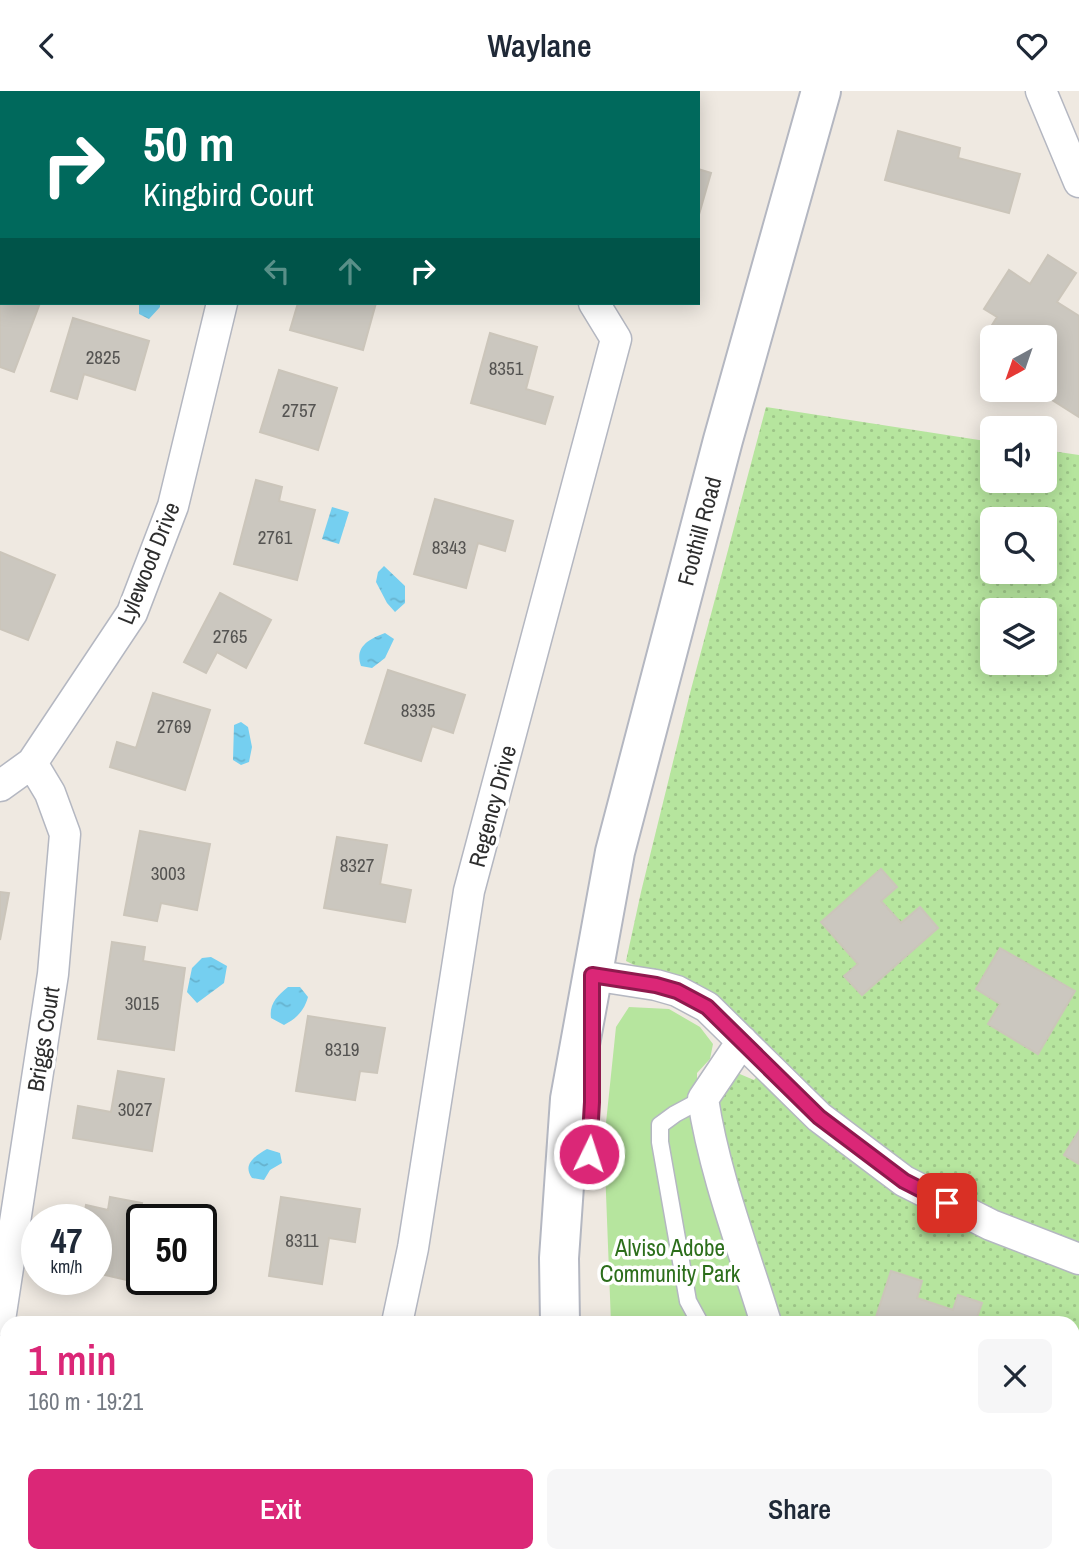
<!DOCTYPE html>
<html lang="en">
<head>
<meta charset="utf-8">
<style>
	:root { --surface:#fff; --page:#f6f6f7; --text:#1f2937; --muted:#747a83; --accent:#db2777 }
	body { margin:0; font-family:"Archivo Narrow",sans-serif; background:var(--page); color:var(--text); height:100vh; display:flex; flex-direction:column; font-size:26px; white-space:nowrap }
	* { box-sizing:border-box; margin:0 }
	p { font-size:23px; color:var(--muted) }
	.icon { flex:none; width:38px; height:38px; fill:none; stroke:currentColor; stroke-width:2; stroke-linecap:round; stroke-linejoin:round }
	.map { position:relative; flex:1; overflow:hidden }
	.side { position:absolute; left:0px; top:1225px; width:1080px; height:247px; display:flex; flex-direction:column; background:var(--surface); border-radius:21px 21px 0 0; box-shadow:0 4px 18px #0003 }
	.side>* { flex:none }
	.guide { position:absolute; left:0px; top:0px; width:700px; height:214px; box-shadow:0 4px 18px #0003; background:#00695c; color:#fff; overflow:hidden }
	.needle { width:46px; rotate:220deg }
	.tools { position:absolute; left:980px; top:234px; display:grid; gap:14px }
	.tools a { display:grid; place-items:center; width:77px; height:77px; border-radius:10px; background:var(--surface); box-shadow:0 4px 18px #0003; font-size:35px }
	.speed { position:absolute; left:21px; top:1113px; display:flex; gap:14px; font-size:35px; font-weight:700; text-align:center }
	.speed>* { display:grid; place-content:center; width:91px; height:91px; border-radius:50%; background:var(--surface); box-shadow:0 4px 18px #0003; line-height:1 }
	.speed small { font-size:18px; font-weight:400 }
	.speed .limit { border:4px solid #111; border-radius:10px; background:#fff; color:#111 }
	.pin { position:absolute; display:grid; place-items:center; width:60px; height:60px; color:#fff; margin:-30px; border-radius:14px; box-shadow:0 4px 10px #0006 }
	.me { position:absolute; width:77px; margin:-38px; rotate:4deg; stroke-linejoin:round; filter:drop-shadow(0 0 5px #0008) }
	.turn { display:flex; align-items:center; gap:24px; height:147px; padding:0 28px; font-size:32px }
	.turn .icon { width:91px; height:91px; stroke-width:2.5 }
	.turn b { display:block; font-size:49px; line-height:60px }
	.lanes { display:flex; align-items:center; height:66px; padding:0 28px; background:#0003; justify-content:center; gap:35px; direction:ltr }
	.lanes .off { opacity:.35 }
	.round { display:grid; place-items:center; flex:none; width:74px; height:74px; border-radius:10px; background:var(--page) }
	.summary { display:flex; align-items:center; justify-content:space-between; height:119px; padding:0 28px }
	h1 { font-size:42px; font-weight:600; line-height:52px; color:var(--accent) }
	.button { display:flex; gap:14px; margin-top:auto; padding:14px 28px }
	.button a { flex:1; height:80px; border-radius:10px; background:var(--accent); color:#fff; font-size:28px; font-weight:600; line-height:80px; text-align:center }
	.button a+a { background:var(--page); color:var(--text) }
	header { display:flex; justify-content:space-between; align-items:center; height:91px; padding:0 28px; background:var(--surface); font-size:32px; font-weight:600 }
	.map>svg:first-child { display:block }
</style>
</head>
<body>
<header><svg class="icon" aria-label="back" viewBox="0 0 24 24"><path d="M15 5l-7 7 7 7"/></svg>Waylane<svg class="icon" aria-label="heart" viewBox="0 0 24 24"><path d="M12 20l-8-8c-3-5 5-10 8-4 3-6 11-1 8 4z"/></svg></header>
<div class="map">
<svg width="1079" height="1471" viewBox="0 0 1079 1471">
	<defs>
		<pattern id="grass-dots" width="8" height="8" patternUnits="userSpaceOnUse" patternTransform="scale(1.75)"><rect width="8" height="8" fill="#b6e59e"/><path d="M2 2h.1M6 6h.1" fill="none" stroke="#9dc588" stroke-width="1.8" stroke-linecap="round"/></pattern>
		<pattern id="water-ripples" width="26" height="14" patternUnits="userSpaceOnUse" patternTransform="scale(1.75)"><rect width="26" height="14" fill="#75cff0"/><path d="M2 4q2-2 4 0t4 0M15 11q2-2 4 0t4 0" fill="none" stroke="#66b2ce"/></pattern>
	</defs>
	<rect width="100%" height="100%" fill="#efe9e1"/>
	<!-- grass -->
	<path fill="url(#grass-dots)" fill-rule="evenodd" d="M766,316l226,35v39h53v-31l34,5v1107h-224l-2,-6h220v-233h-293l-50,-158 -10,-47 -2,-16 17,-30 19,8 24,-26 -76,-68 -66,-20 -10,-5 15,-69 48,-195zM992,429h53v52h-53zM992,520h53v52h-53z"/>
	<!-- park -->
	<path fill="#b6e59e" d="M629,916l40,2 31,18 13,17 -3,15 -13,14v48l55,202h-141l-7,-181 12,-115z
		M615,1465h205l2,6h-207z"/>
	<!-- water -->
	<path fill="url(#water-ripples)" d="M139,212h21v4l-11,12 -10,-5z
		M332,416l17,5 -10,32 -17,-5z
		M384,475l21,20v17l-10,9 -8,-9 -11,-21 2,-10z
		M385,542l9,6 -9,19 -13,10 -11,-2c-7,-19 8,-27 24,-33z
		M241,631l7,5 4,20 -3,15 -8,3 -8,-5 1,-35z
		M211,866l16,9 -3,17 -27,20 -10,-11 5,-24 10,-10z
		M288,896h12l8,10c-4,14 -11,21 -24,28l-13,-7c-2,-14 6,-22 17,-31z
		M267,1058l13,4 2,10 -12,7 -6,10 -12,-2c-10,-14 3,-22 15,-29z"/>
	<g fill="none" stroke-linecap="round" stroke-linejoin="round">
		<!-- stream -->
		<path stroke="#75cff0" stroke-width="8" d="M899,1465l3,6"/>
	</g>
	<!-- building -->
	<path fill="#cbc7bf" stroke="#cbc5ba" stroke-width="2" d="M352,0h88l-88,2z
		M898,40l62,17 -2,10 62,16 -11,39 -124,-33z
		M698,78l13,4 -13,45z
		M1048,164l28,18 -19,29 22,14v101l-38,-24 4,-3 9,-18 -9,-6v-28h-44l-12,-8 8,-13 -13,-8 25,-39 21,14z
		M0,190l2,22h38l-26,69 -14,-5z
		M298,212h78l-13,47 -73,-20z
		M73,227l76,23 -14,49 -51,-16 -7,25 -26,-8z
		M490,242l47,14 -11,42 27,8 -8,27 -74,-21z
		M279,279l58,18 -19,62 -58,-18z
		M256,389l26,7 -3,14 36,9 -18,70 -63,-16z
		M435,408l78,22 -8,30 -27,-8 -12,45 -52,-14z
		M0,461l55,23 -27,65 -28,-11z
		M220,502l51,27 -25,48 -29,-16 -11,21 -22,-11z
		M388,579l77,25 -12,38 -21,-7 -11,35 -56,-18z
		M153,602l57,17 -25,80 -75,-23 7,-25 19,6z
		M140,740l70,13 -13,66 -36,-7 -4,18 -33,-6z
		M337,746l50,8 -7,39 31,6 -6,32 -81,-14z
		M881,778l16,18 -16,14 20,22 19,-16 18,21 -76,67 -18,-19 14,-12 -37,-42z
		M0,801l9,1 -9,47z
		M112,851l33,5 -2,14 42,7 -11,82 -76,-11z
		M1000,857l75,43 -37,63 -50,-30 12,-20 -24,-15z
		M308,925l77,12 -8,45 -17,-2 -5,29 -59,-9z
		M118,980l46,8 -12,72 -79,-13 5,-32 33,6z
		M1079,1040v33l-15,-9z
		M110,1106l32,6 -15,77 -31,-7v-53h-13l3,-15 22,5z
		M281,1106l79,12 -5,33 -26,-4 -7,46 -53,-8z
		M891,1180l31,10 -5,17 36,12 5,-15 24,8 -7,20h-101z
		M74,1227l35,5h-36z
		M1073,1297l6,1v72l-6,-1z"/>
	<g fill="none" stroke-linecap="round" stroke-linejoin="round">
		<!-- lane casing -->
		<g stroke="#b4b7c1" stroke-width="19">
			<path id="lane" d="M204,2l1,-2
				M700,1232l-12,-22 -28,-159v-17l15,-11 28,-15"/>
		</g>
		<!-- street casing -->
		<g stroke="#b4b7c1" stroke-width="33">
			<path id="street" d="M1041,0l38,91
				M284,2l1,-2
				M0,695l32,-23 100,-150 41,-107 49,-203
				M592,884l64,10 21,6 30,16 112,110 85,64 87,44 88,34
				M742,950l-39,58c11,74 41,152 63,224
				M0,1229l53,-346 12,-140 -15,-41 -18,-30
				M397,1232l16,-75 56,-357 147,-552 -22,-36
				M836,1465l2,6
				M347,1471l1,-6"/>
		</g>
		<!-- secondary casing -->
		<g stroke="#b4b7c1" stroke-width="42">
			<path id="secondary" d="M560,1232l-1,-65 11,-159 45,-247 108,-412 98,-349
				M564,1465v6"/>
		</g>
		<!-- lane -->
		<use href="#lane" stroke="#fff" stroke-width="16"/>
		<!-- street -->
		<use href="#street" stroke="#fff" stroke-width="30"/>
		<!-- secondary -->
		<use href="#secondary" stroke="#fff" stroke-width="38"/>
	</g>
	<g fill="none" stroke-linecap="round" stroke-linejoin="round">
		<!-- route casing -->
		<g stroke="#8e194d" stroke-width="18">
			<path id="route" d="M589,1063l3,-52v-127l64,10 21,6 30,16 112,110 85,64 43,22"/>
		</g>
		<!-- route -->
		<use href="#route" stroke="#db2777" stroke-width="12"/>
	</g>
	<g text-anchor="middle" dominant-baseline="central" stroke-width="7" stroke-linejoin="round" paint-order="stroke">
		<!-- number labels -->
		<g font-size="19" fill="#555452">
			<text x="103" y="266">2825</text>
			<text x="506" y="277">8351</text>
			<text x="299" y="319">2757</text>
			<text x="275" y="446">2761</text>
			<text x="449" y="456">8343</text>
			<text x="230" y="545">2765</text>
			<text x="418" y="619">8335</text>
			<text x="174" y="635">2769</text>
			<text x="357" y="774">8327</text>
			<text x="168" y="782">3003</text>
			<text x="142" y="912">3015</text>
			<text x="342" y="958">8319</text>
			<text x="135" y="1018">3027</text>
			<text x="302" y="1149">8311</text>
		</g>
		<!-- street labels -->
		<g font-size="23" fill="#2e2e2e" stroke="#fff">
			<text transform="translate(699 440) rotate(-75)">Foothill Road</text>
			<text transform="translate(148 472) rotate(-68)">Lylewood Drive</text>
			<text transform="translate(492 715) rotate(-75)">Regency Drive</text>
			<text transform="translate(43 948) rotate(-81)">Briggs Court</text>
		</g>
		<!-- park labels -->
		<g font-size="23" fill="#2c6e1b" stroke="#fff">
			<text x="670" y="1156">Alviso Adobe<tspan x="670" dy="26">Community Park</tspan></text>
		</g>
	</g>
</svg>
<div class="tools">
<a><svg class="needle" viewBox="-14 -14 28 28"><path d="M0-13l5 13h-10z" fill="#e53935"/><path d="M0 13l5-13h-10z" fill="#747a83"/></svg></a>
<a><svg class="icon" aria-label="sound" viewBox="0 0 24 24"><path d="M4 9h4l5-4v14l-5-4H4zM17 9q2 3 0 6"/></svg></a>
<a><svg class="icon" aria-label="search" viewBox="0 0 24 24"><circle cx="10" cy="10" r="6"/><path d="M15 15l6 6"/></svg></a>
<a><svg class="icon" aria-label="layers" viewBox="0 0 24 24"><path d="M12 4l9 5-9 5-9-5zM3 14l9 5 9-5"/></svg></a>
</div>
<div class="speed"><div>47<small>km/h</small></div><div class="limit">50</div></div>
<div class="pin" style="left:947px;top:1112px;background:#d93025"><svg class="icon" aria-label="arrive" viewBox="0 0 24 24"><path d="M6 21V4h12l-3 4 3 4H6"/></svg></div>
<svg class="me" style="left:589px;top:1063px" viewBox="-20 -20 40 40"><circle r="17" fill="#db2777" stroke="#fff" stroke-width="3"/><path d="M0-11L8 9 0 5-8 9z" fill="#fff"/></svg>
<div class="guide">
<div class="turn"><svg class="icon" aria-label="right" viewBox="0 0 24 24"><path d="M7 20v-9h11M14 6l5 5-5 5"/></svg><div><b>50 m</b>Kingbird Court</div></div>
<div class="lanes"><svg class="icon off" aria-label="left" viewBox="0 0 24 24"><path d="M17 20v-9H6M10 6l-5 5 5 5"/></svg><svg class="icon off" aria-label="ahead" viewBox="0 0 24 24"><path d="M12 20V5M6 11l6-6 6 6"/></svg><svg class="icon" aria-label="right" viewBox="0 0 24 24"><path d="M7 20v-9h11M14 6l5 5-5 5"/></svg></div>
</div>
<section class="side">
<div class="summary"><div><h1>1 min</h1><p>160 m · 19:21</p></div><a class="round"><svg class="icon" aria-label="close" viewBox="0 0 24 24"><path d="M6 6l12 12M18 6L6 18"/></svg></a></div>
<div class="button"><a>Exit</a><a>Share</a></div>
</section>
</div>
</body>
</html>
